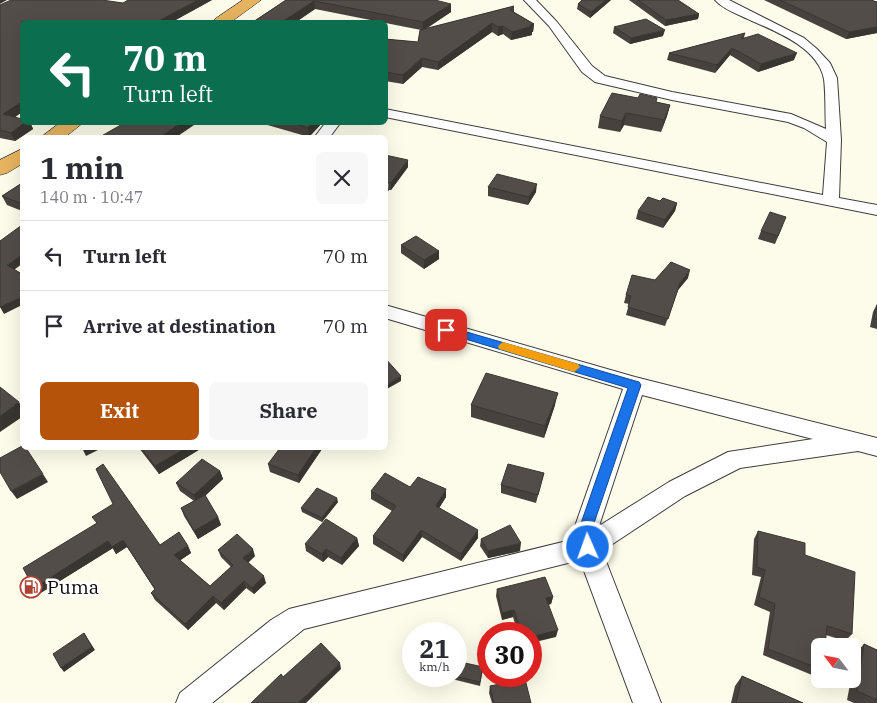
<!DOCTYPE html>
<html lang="en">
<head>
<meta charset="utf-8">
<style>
	:root { --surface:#fff; --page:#f7f7f7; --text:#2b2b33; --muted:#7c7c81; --line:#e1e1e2; --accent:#b45309 }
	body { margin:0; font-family:"IBM Plex Serif",serif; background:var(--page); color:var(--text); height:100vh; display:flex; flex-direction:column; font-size:19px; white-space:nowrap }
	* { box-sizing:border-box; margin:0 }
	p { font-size:16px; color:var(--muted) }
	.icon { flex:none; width:28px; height:28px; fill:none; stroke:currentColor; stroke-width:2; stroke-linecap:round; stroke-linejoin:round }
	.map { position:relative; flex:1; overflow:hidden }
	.details { position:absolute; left:20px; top:135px; width:368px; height:315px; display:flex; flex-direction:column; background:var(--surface); border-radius:8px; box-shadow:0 5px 20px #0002 }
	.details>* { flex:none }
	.top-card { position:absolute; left:20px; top:20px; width:368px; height:105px; border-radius:8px; box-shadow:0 5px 20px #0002; background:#0b6e4f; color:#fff; overflow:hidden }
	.needle { width:32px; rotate:302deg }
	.tools { position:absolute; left:811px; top:638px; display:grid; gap:10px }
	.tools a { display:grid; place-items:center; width:50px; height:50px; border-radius:8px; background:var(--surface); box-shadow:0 5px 20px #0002; font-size:25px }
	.speed { position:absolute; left:402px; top:622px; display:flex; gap:10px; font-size:25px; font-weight:700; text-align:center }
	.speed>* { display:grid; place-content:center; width:65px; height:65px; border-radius:50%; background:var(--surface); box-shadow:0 5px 20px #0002; line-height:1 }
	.speed small { font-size:12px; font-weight:400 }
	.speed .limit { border:8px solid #d22; background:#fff; color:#111 }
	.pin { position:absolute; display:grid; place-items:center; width:42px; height:42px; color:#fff; margin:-21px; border-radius:10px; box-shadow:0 2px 8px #0006 }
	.me { position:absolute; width:55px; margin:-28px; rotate:358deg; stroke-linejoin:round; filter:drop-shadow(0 0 4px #0008) }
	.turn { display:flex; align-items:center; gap:18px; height:105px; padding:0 20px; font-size:22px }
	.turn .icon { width:65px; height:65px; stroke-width:2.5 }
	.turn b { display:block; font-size:35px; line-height:42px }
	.round { display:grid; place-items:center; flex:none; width:52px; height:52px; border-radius:8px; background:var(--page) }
	.overview { display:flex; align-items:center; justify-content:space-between; height:85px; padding:0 20px }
	h1 { font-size:30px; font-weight:800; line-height:38px }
	.action { display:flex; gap:10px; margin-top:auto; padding:10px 20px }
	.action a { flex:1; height:58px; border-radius:8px; background:var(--accent); color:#fff; font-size:20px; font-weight:800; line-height:58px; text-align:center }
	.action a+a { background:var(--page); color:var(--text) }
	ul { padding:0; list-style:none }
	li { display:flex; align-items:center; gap:15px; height:70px; padding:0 20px; border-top:1px solid var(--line) }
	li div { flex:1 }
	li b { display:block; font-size:19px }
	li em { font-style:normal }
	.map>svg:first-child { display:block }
</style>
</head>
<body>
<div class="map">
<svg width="877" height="703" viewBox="0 0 877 703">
	<rect width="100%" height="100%" fill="#fdfcea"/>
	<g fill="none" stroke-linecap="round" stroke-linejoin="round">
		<!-- street casing -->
		<g stroke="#3d3d3d" stroke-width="2">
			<path id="street" d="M524,0h12l21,22 35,44 13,10 67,16 119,22 35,15c-1,-16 0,-34 -2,-50 -6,-31 -47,-47 -72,-58 -12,-6 -28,-11 -37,-21h14l75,38 13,11 13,14 7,15 4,62 -2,58 38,7v10l-492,-98v-8l438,86 4,-53 -23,-14 -16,-6 -116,-22 -77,-18 -13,-10 -33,-46z
				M326,122h15l-12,16h-15z
				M385,305l250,72 242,61v18l-19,-5 -118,17 -55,28 -83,55 59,152h-28l-53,-143 -276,69 -92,74h-36l4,-10 91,-73 18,-11 286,-70 -1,-10 49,-140 -238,-71zM642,395l171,44 -85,13 -59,30 -70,44z"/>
		</g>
		<!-- highway casing -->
		<g stroke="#1b1b1b" stroke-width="1">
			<path id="highway" d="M243,0h18l-30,22h-18l2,-3z
				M61,122h23l-20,16h-24z
				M22,149v15l-15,9 -7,2v-15z"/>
		</g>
		<!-- street -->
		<use href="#street" fill="#fff" fill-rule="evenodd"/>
		<!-- highway -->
		<use href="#highway" fill="#e6b35f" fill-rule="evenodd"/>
	</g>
	<!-- wall -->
	<path fill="#47423e" d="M212,0l-40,22h-150v90l-7,5 7,5h8l3,7 -18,12 -15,-3v-133l123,-2z
		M286,0h149l16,12 -25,17 88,-23v6l20,12 -1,8h-1v3l-21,5 -8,-6 -5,2 -6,-4 -54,38 -16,-3 -19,17 -18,-3v-42l33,3 3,-12 -106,-21 -19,13h-43z
		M582,0h29l-21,18 -13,-9 1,-5z
		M629,0h49l21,14 -1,5 -33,7z
		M764,0h107l6,2v31l-31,6z
		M614,27l49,9 -33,8 -17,-11z
		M745,33l-1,5 50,22 -36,12 -28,-17 -15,18 -48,-13 2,-7z
		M656,102l14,3 -3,11 -6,16 -37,-7 -4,7 -22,-4 2,-12z
		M257,122h66l-14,15z
		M385,155l23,12 -17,23h-2z
		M22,183v28l-15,-6 -5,-9z
		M488,187l48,5 -8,13 -40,-9z
		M677,203l-2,8 -12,17 -27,-9 2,-8z
		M783,225l-8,19 -17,-5 3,-8z
		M401,245l38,6v8l-15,10 -23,-16z
		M688,278l-10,12 -13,36 -39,-11 3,-11 -5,-1 2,-8 29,-15z
		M877,304v25l-7,-2 3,-15z
		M471,405h84l-11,33 -73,-21z
		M139,448h63l-43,26z
		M280,448h42v1l-23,34 -29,-11 -2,-8z
		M220,471l3,8 -18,17 13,21 3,8 -23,14 -14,-23 -3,-8 13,-7 -14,-10 -4,-8z
		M544,473l-8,30 -35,-10v-8z
		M410,487l36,10 -7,11 39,30 -17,23 -39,-24 -19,25 -30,-18v-8l19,-25 -21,-12v-8z
		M338,502l-16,20 -20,-10 -1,-4z
		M97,524l63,21 28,1 3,7 -11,7 30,26 21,-19 -10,-10 -3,-7 37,6 -7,7 18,20 -12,11 -8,-6 -22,22 -8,-7 -28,27 -33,-30 -4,-7 4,-3 -28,-43 -11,7 -3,-6 -74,46z
		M758,531l47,24 47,79 -7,7 -19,-6 -6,11v27l-3,4 -54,-22 7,-43 -16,-7 7,-28 -9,-2 2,-36z
		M357,538l2,8 -17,19 -14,-8 -5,5 -17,-11 -1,-7z
		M481,539l39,12 -32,7 -8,-12z
		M497,589l56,8 -2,7 -3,1 8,32 -25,-3h-13l-5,-17 -11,3 -6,-24z
		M864,644l13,6v53h-23l-7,-3 4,-21h1v-11l3,-14z
		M483,667l-3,19 -28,-7v-3z
		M742,676l61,27h-72l4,-17z
		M490,686l41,17h-39l-3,-10z"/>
	<!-- shaded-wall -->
	<path fill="#393632" d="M0,0h7l-7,4z
		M198,0h14l-40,22h-15z
		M606,0h5l-21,18 1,-6z
		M314,1l1,8 -19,13h-14z
		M451,4v8l-28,18v-8z
		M699,14l-1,5 -33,7 1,-6z
		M492,23v9l-54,38v-8z
		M534,24l-1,8h-1v3l-21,5 1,-8z
		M503,26v8l-5,2v-9z
		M877,27v6l-31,6 3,-7z
		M665,30l-2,6 -33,8 1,-6z
		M732,48l-2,7 -15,18 2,-8z
		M797,53l-3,7 -36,12 3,-8z
		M422,58v9l-19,17v-9z
		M22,102v10l-15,11 -4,-9z
		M670,105l-3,11 -6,16 3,-12z
		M626,113l-2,12 -4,7 2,-11z
		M26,122h4l3,7 -18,12 -4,-8z
		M182,122l15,1 -22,15h-17z
		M313,122h10l-14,15 -1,-9z
		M408,160v7l-17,23v-7z
		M388,182l1,8 -4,6v-8z
		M537,184l-1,8 -8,13 1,-8z
		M22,201v7l-2,-5z
		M677,203l-2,8 -12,17 2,-8z
		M439,251v8l-15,10v-9z
		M22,255v9l-11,8 -4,-7z
		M690,270l-2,8 -10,12 -13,36 15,-43z
		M22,297v8l-18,9 -4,-7z
		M401,376v5l-16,9v-4z
		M558,393l-3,12 -11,33 1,-12z
		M19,402l3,6v9l-22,15v-16z
		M82,448h20l-16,8z
		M186,448h16l-43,26 -4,-8z
		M316,448h6v1l-23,34 -1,-8z
		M220,471l3,8 -26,24 -3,-8z
		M43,474l5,8 -31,17 -6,-8z
		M446,489v8l-10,16v-7z
		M337,498l1,4 -16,20v-4z
		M218,517l3,8 -23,14 -4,-8z
		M421,530l1,7 -19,25v-7z
		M478,530v8l-17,23v-7z
		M357,538l2,8 -17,19 -1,-7z
		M123,540l4,7 -11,7 -4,-7z
		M108,541l5,7 -74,46 -5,-6z
		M521,543l-1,8 -32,7v-7z
		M188,546l3,7 -13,9 -4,-7z
		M253,549l2,7 -10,9 -2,-7z
		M326,549l2,8 -5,5 -1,-8z
		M264,576l2,7 -12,11 -2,-6z
		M244,581l2,7 -22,22 -3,-7z
		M213,596l3,7 -28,27 -3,-6z
		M553,597l-2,7 -7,1 2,-7z
		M514,610l-1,7 -11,3v-7z
		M558,630l-2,7 -25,6v-6z
		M84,633l11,17 -31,22 -3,-4z
		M340,663l1,6 -35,34h-8z"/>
	<!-- building -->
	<path fill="#524d48" stroke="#393632" d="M11,0h91l21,3 5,-3h70l-41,22h-135v80l-19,12 19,5v3h4l-15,11 -11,-3v-125z
		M286,0h149l16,4 -28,18 -109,-21 -32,21h-29z
		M582,0h24l-15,12 -13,-8z
		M638,0h40l21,14 -33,6z
		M780,0h91l6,2v25l-28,5z
		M514,6l-4,4 24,14 -4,1 3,1 -21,6 -9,-6 -5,1 -6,-4 -54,39 -16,-4 -19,17 -18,-3v-33l33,3 2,-12z
		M646,19l19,11 -34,8 -17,-11z
		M745,33l-4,6 17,-5 39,19 -36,11 -29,-16 -15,17 -48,-12z
		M612,93l26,5 2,-4 17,4 -1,4 14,3 -6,15 -38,-7 -4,8 -22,-5z
		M126,122h56l-23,16h-61z
		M290,122h23l-5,6z
		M385,155l23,5 -17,23 -3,-1 -3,6z
		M497,174l40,10 -8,13 -41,-10z
		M22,183v18l-2,2 -18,-7z
		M648,197l12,4 3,-3 14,5 -12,17 -27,-9z
		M770,212l16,5 -8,19 -17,-5z
		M22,225v30l-15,10 15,9v23l-22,10v-66z
		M416,236l23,15 -15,9 -23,-15z
		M671,262l19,8 -10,13 -12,36 -40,-12 3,-11 -5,-1 6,-20 23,5z
		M877,305v14h-3z
		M385,358l16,18 -16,10z
		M486,373l72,20 -13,33 -74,-21z
		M0,387l19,15 -19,14z
		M22,446v2h4l17,26 -32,17 -11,-19v-14z
		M141,448h45l-31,18z
		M280,448h36l-18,27 -30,-11z
		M202,459l18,12 -26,24 -18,-12z
		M103,464l57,81 19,-13 9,14 -14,9 36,31 23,-21 -15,-15 19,-16 16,15 -10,9 21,18 -12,12 -8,-7 -23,22 -8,-7 -28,28 -34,-31 4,-4 -32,-49 -11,7 -4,-6 -74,47 -11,-20 74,-45 -5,-6 21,-13 -17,-35z
		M508,464l36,9 -6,22 -37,-10z
		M385,473l25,14 8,-10 28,12 -10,17 42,24 -17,24 -40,-24 -18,25 -30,-19 23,-30 -25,-15z
		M317,488l20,10 -15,20 -21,-10z
		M205,495l13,22 -24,14 -13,-23z
		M326,519l31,19 -16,20 -15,-9 -4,5 -17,-10z
		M510,525l11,18 -33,8 -7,-12z
		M758,531l47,12v12l50,17 -3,62 -25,-8 -2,20h-5v23l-52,-20 7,-45 -16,-7 6,-27 -8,-3z
		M545,577l8,20 -7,1 12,32 -27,7v-3h-9l-8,-24 -12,3 -5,-24z
		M84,633l8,14 -31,21 -8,-14z
		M321,643l19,20 -42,40h-47l30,-29 2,3z
		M864,644l13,6v50l-20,-9z
		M456,661l27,6 -3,15 -27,-6h3z
		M742,676l61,27h-67z
		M525,679l6,24h-37l-4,-17z"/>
	<!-- route -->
	<path fill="#1a73e8" stroke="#114b97" d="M446,326l193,56 2,3 -49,144 3,18 -2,5 -5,1 -5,-1 -4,-23 49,-141 -186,-56v-5z"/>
	<!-- slow -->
	<path fill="#f59e0b" d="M503,342l75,22 2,3 -6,5 -75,-23 -1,-3z"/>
	<!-- icons -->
	<defs>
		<g id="fuel-ring" transform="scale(1.125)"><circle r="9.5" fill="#fff" stroke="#ac4031" stroke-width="1.5"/><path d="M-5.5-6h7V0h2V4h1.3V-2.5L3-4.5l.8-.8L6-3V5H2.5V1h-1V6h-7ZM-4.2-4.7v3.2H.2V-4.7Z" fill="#ac4031"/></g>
	</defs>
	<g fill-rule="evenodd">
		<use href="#fuel-ring" x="31" y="587"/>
	</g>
	<g text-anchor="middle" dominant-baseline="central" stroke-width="5" stroke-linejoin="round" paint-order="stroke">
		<!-- near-poi labels -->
		<g font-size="19" fill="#0a0a0a" stroke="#fff" text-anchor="start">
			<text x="47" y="587">Puma</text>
		</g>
	</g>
</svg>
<div class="tools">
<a><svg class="needle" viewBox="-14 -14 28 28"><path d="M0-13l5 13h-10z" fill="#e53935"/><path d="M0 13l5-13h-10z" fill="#7c7c81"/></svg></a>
</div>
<div class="speed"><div>21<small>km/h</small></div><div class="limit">30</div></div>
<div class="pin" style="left:446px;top:330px;background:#d93025"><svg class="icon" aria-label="arrive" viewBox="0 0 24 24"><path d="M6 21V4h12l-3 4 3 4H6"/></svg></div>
<svg class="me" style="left:588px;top:547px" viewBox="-20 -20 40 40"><circle r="17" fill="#1a73e8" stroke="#fff" stroke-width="3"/><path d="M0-11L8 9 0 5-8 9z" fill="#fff"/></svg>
<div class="top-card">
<div class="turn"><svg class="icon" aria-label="left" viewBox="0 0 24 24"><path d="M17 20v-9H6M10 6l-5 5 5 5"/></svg><div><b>70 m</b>Turn left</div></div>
</div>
<section class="details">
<div class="overview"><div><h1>1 min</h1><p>140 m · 10:47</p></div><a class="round"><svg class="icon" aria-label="close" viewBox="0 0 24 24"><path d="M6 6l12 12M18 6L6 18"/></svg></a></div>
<ul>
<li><svg class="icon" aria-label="left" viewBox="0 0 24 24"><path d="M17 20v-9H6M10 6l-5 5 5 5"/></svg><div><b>Turn left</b></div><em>70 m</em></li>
<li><svg class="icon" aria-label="arrive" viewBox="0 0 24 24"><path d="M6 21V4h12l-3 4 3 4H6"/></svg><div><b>Arrive at destination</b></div><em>70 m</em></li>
</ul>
<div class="action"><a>Exit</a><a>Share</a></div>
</section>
</div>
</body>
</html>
